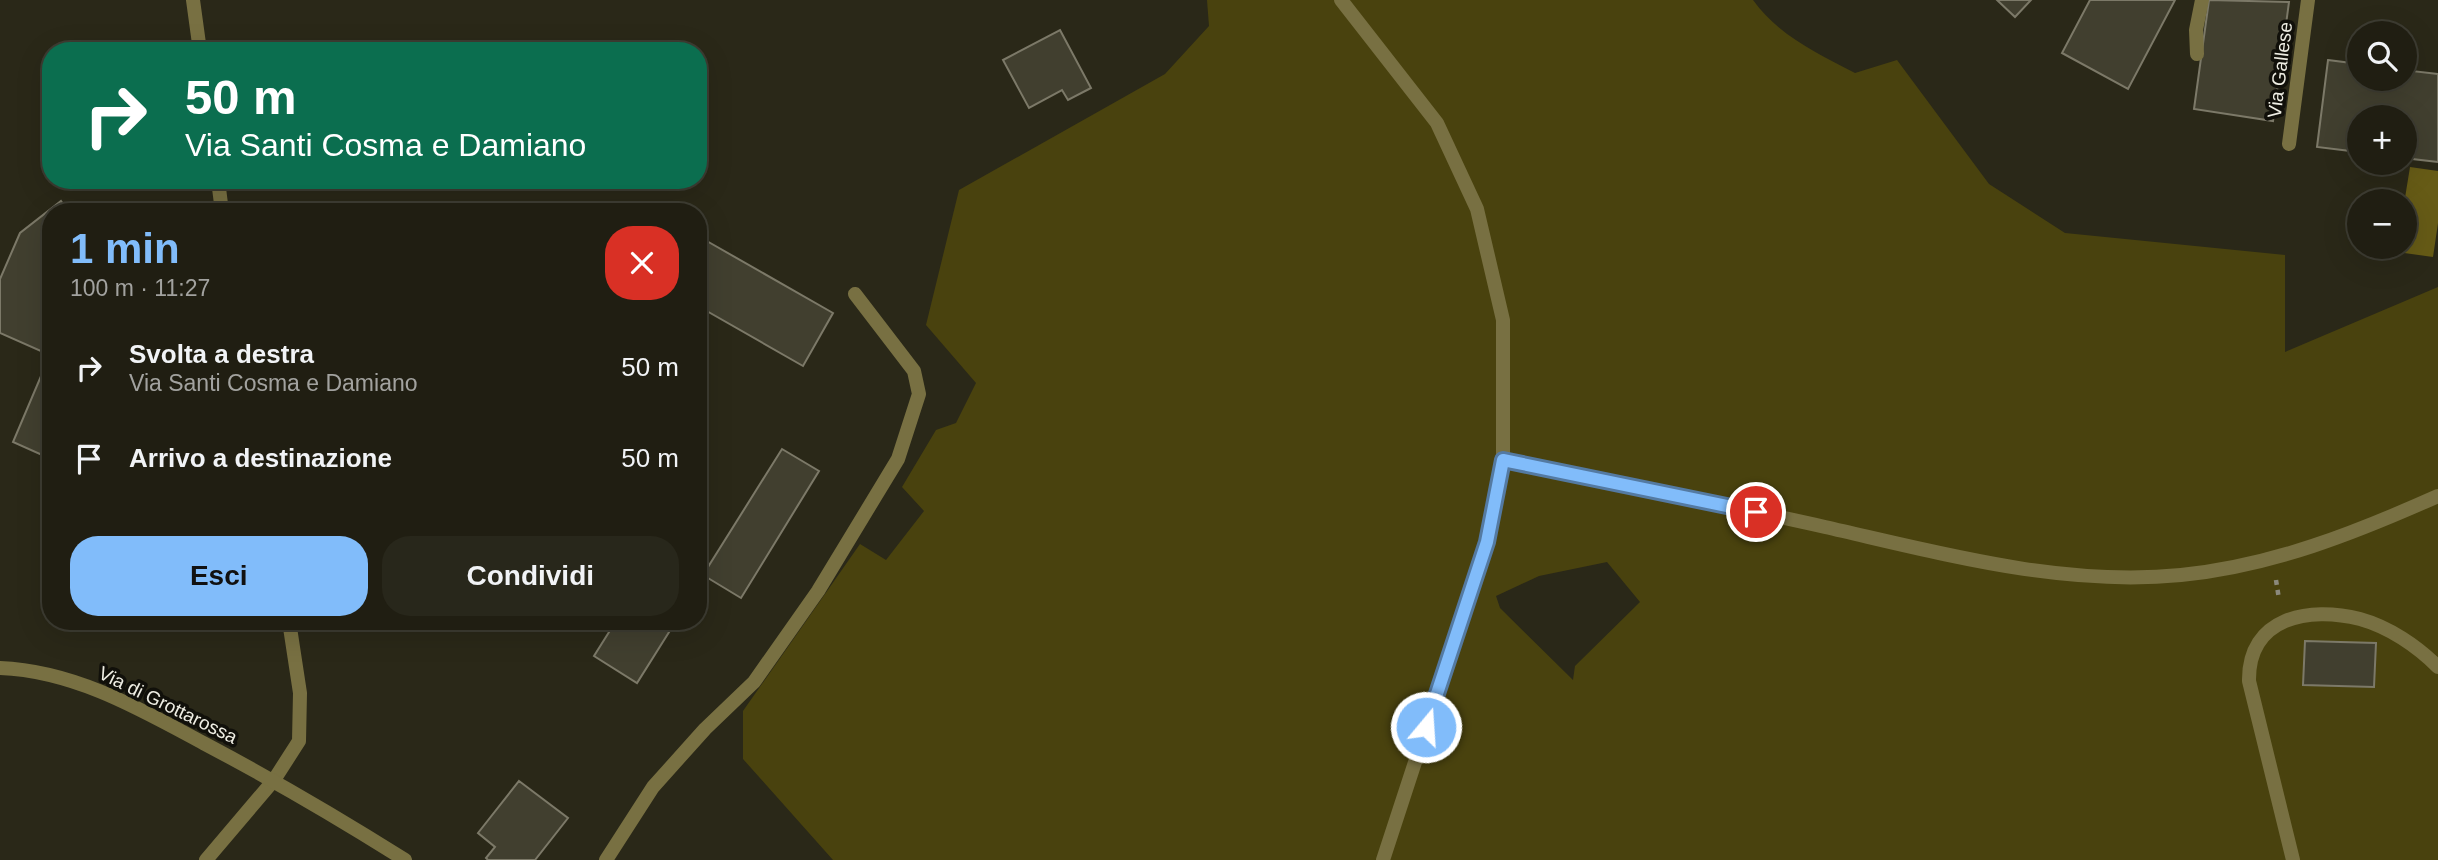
<!DOCTYPE html>
<html lang="it">
<head>
<meta charset="utf-8">
<style>
	:root { --surface:#201e12; --page:#28271b; --text:#f1f3f6; --muted:#a2a29f; --line:#3d3c32; --accent:#81bcfa }
	body { margin:0; font-family:Arial,sans-serif; background:var(--page); color:var(--text); height:100vh; display:flex; flex-direction:column; font-size:26px; white-space:nowrap }
	* { box-sizing:border-box; margin:0 }
	p { font-size:23px; color:var(--muted) }
	.icon { flex:none; width:38px; height:38px; fill:none; stroke:currentColor; stroke-width:2; stroke-linecap:round; stroke-linejoin:round }
	.map { position:relative; flex:1; overflow:hidden }
	.side { position:absolute; left:42px; top:203px; width:665px; height:427px; display:flex; flex-direction:column; background:var(--surface); border-radius:28px; box-shadow:0 7px 28px #0002,0 0 0 2px var(--line) }
	.side>* { flex:none }
	.guide { position:absolute; left:42px; top:42px; width:665px; height:147px; border-radius:28px; box-shadow:0 7px 28px #0002,0 0 0 2px var(--line); background:#0b6e4f; color:#fff; overflow:hidden }
	.controls { position:absolute; left:2347px; top:21px; display:grid; gap:14px }
	.controls a { display:grid; place-items:center; width:70px; height:70px; border-radius:50%; background:var(--surface); box-shadow:0 7px 28px #0002,0 0 0 2px var(--line); font-size:35px }
	.pin { position:absolute; display:grid; place-items:center; width:60px; height:60px; color:#fff; margin:-30px; border:4px solid #fff; border-radius:50%; box-shadow:0 2px 7px #0007 }
	.me { position:absolute; width:77px; margin:-38px; rotate:18deg; stroke-linejoin:round; filter:drop-shadow(0 0 5px #0008) }
	.turn { display:flex; align-items:center; gap:24px; height:147px; padding:0 28px; font-size:32px }
	.turn .icon { width:91px; height:91px; stroke-width:2.5 }
	.turn b { display:block; font-size:49px; line-height:60px }
	.round { display:grid; place-items:center; flex:none; width:74px; height:74px; border-radius:28px; background:var(--page) }
	.head { display:flex; align-items:center; justify-content:space-between; height:119px; padding:0 28px }
	h1 { font-size:42px; font-weight:700; line-height:52px; color:var(--accent) }
	.action { display:flex; gap:14px; margin-top:auto; padding:14px 28px }
	.action a { flex:1; height:80px; border-radius:28px; background:var(--accent); color:#111; font-size:28px; font-weight:700; line-height:80px; text-align:center }
	.action a+a { background:var(--page); color:var(--text) }
	ul { padding:0; list-style:none }
	li { display:flex; align-items:center; gap:21px; height:91px; padding:0 28px }
	li div { flex:1 }
	li b { display:block; font-size:26px }
	li em { font-style:normal }
	.map>svg:first-child { display:block }
</style>
</head>
<body>
<div class="map">
<svg width="2438" height="860" viewBox="0 0 2438 860">
	<rect width="100%" height="100%" fill="#2a2818"/>
	<!-- green -->
	<path fill="#49420e" fill-rule="evenodd" d="M1207,0h546c26,36 64,53 102,73l42,-13 92,124 76,49 220,22v97l153,-65v573h-1605l-90,-101v-48l117,-167 26,16 38,-49 -22,-24 34,-57 20,-7 20,-40 -50,-58 33,-135 206,-116 44,-48zM1607,562l33,40 -65,64 -2,14 -73,-72 -4,-12 43,-20z"/>
	<!-- water -->
	<path fill="#665b16" d="M2410,167l28,4v52l-5,34 -36,-5 1,-5h6v-43z"/>
	<!-- building -->
	<path fill="#413f2f" stroke="#7c7968" stroke-width="2" d="M1997,0h34l-16,17z
		M2090,0h85l-47,89 -66,-36z
		M2209,0l80,2 -16,119 -79,-12z
		M1060,30l31,58 -23,12 -6,-10 -33,18 -26,-48z
		M2328,60l31,4v15h45v-9l34,4v88l-34,-4v-41h-45v35l-42,-5z
		M61,201l8,11h-18v247l-38,-17 37,-87 -50,-22v-54l20,-46z
		M698,236l135,77 -30,53 -105,-60z
		M782,449l37,22 -78,127 -38,-23z
		M616,621h60l-39,62 -43,-27z
		M2305,641l71,2 -2,44 -71,-2z
		M519,781l49,37 -33,42h-47l-2,-2 9,-11 -17,-14z"/>
	<g fill="none" stroke-linecap="round" stroke-linejoin="round">
		<!-- path -->
		<path stroke="#8b897c" stroke-width="4.5" stroke-dasharray="5 5" stroke-linecap="butt" d="M2276,580l3,19"/>
		<!-- service -->
		<path stroke="#787042" stroke-width="14" d="M193,0l7,51
			M218,180l4,32
			M274,780l25,-39 1,-48 -11,-72
			M606,860l47,-73 52,-58 49,-47 64,-91 80,-132 21,-65 -5,-23 -59,-77"/>
		<!-- minor -->
		<path stroke="#787042" stroke-width="14" d="M2197,54l-1,-24 6,-30
			M2289,144l19,-144
			M1503,460c107,22 215,43 322,67 115,26 237,60 356,48 91,-9 174,-42 257,-79
			M206,860l68,-80
			M2293,860l-44,-179c-1,-64 60,-75 111,-62 29,8 57,27 78,48"/>
		<!-- tertiary -->
		<path stroke="#787042" stroke-width="14" d="M1341,0l96,123 40,86 26,111v140l-16,82 -104,318
			M0,668c76,3 142,42 207,77 68,36 133,74 198,115"/>
	</g>
	<g fill="none" stroke-linecap="round" stroke-linejoin="round">
		<!-- route casing -->
		<g stroke="#547aa2" stroke-width="18">
			<path id="route" d="M1426,727l61,-185 16,-82 253,52"/>
		</g>
		<!-- route -->
		<use href="#route" stroke="#81bcfa" stroke-width="12"/>
	</g>
	<g text-anchor="middle" dominant-baseline="central" stroke-width="7" stroke-linejoin="round" paint-order="stroke">
		<!-- street labels -->
		<g font-size="19" fill="#efeee4" stroke="#11100a">
			<text transform="translate(2280 70) rotate(-83)">Via Gallese</text>
			<text transform="translate(168 705) rotate(26)">Via di Grottarossa</text>
		</g>
	</g>
</svg>
<div class="controls">
<a><svg class="icon" aria-label="search" viewBox="0 0 24 24"><circle cx="10" cy="10" r="6"/><path d="M15 15l6 6"/></svg></a>
<a>+</a>
<a>−</a>
</div>
<div class="pin" style="left:1756px;top:512px;background:#d93025"><svg class="icon" aria-label="arrive" viewBox="0 0 24 24"><path d="M6 21V4h12l-3 4 3 4H6"/></svg></div>
<svg class="me" style="left:1426px;top:727px" viewBox="-20 -20 40 40"><circle r="17" fill="#81bcfa" stroke="#fff" stroke-width="3"/><path d="M0-11L8 9 0 5-8 9z" fill="#fff"/></svg>
<div class="guide">
<div class="turn"><svg class="icon" aria-label="right" viewBox="0 0 24 24"><path d="M7 20v-9h11M14 6l5 5-5 5"/></svg><div><b>50 m</b>Via Santi Cosma e Damiano</div></div>
</div>
<section class="side">
<div class="head"><div><h1>1 min</h1><p>100 m · 11:27</p></div><a class="round" style="background:#d93025;color:#fff"><svg class="icon" aria-label="close" viewBox="0 0 24 24"><path d="M6 6l12 12M18 6L6 18"/></svg></a></div>
<ul>
<li><svg class="icon" aria-label="right" viewBox="0 0 24 24"><path d="M7 20v-9h11M14 6l5 5-5 5"/></svg><div><b>Svolta a destra</b><p>Via Santi Cosma e Damiano</p></div><em>50 m</em></li>
<li><svg class="icon" aria-label="arrive" viewBox="0 0 24 24"><path d="M6 21V4h12l-3 4 3 4H6"/></svg><div><b>Arrivo a destinazione</b></div><em>50 m</em></li>
</ul>
<div class="action"><a>Esci</a><a>Condividi</a></div>
</section>
</div>
</body>
</html>
